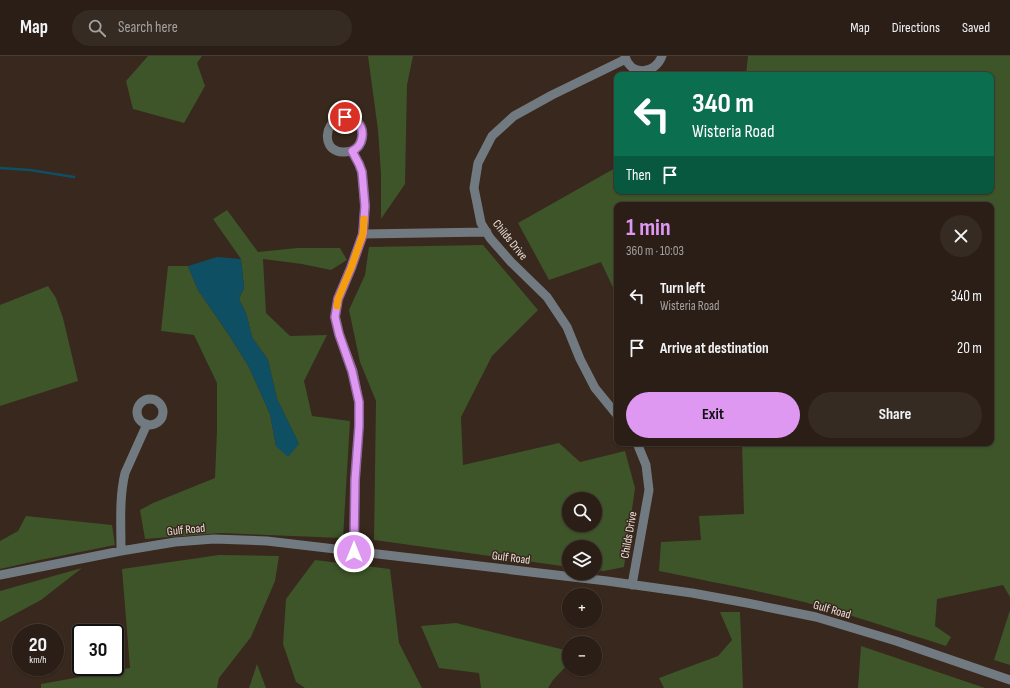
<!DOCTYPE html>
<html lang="en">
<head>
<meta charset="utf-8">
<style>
	:root { --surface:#2a1e16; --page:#362b23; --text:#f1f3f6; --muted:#a5a2a1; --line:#463c35; --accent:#de98f2 }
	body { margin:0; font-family:"Sofia Sans Condensed",sans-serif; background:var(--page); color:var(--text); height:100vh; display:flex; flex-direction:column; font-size:15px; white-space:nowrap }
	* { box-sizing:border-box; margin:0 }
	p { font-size:13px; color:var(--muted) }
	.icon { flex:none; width:22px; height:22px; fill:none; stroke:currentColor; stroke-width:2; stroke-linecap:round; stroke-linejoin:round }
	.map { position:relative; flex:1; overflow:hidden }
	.panel { position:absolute; left:614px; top:146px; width:380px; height:244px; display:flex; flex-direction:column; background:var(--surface); border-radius:8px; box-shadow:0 1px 3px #0004,0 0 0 1px var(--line) }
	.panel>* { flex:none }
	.guide { position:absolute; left:614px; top:16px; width:380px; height:122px; border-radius:8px; box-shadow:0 1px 3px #0004,0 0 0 1px var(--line); background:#0b6e4f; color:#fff; overflow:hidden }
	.fabs { position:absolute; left:562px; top:436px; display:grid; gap:8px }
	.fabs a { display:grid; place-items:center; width:40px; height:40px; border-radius:50%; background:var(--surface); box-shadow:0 1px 3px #0004,0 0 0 1px var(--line); font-size:20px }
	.speed { position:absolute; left:12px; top:568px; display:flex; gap:8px; font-size:20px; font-weight:700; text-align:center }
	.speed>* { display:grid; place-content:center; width:52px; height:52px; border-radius:50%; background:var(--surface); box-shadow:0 1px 3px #0004,0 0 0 1px var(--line); line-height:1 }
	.speed small { font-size:10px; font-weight:400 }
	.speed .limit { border:2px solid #111; border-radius:6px; background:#fff; color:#111 }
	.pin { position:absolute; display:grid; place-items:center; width:34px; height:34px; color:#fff; margin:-17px; border:2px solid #fff; border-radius:50%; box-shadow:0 1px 4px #0007 }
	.me { position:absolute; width:44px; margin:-22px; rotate:0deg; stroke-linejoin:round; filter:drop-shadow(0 0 3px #0008) }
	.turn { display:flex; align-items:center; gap:14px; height:84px; padding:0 12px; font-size:18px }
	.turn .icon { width:52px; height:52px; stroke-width:2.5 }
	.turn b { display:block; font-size:28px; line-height:34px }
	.then { display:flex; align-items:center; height:38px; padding:0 12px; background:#0003; gap:8px; font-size:15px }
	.round { display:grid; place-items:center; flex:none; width:42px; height:42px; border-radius:21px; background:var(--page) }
	.head { display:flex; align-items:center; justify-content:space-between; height:68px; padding:0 12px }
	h1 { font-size:24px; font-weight:700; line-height:30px; color:var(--accent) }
	.button { display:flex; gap:8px; margin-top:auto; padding:8px 12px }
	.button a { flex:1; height:46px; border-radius:24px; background:var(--accent); color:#111; font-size:16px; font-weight:700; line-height:46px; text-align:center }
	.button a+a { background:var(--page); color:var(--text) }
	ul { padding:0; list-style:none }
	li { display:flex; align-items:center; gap:12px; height:52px; padding:0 12px }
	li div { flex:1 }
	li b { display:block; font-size:15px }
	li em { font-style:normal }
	header { display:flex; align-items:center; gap:24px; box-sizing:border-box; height:56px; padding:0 20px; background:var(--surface); border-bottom:1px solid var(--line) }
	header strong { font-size:19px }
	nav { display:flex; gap:22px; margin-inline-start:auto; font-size:14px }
	.search { width:280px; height:36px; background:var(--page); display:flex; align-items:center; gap:10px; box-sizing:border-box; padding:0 14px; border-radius:22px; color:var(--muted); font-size:15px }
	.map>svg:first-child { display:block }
</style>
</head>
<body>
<header>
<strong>Map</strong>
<div class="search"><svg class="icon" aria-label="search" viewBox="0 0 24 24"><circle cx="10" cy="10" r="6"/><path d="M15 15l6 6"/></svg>Search here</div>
<nav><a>Map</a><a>Directions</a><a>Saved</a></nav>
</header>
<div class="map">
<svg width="1010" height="632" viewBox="0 0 1010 632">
	<rect width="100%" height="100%" fill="#38281d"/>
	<!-- green -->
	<path fill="#3d5529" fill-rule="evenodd" d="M148,0h54l-5,7 8,23 -21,37 -51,-14 -7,-28z
		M368,0h45l-6,29 -2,99 -24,35v-45l-3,-44z
		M748,0h262v541l-7,-12 -66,14 -2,27 16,11 -5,9c-47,-15 -94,-31 -142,-44 -48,-12 -97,-21 -145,-31l2,-29 40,-2 -2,-24 45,-2 -2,-71h249v-238h-374v91l-16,-34 -52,18 -31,-57 99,-56v24h374v-116h-245z
		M227,154l31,42 39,-4h43l7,12 -16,10 -29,-6 -39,-5 3,54 24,23 37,-1 -23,46 8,35 38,5 -7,117 -123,-5 -75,6 -5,-29 13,-7 62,-25 2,-48v-47l-23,-48 -33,-4 7,-65h20l10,24 31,45 20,32 21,47 6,32 23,-2 -22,-45 -9,-39 -16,-23 -6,-24 -7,-14 5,-11 -3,-29 -28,-40z
		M483,189l55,65 -46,46 -31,61 2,48 96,-22 21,19 45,-11 10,37 -11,79 -20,4 -9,-1v-23h-26v20l-195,-27 2,-139 -16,-39 -11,-52 16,-35 4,-28zM569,443h26v26h-26z
		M48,230l8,12 7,20 15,63 -78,25v-101z
		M26,460l86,9 3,20 -75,15 -40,9v-28l18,-10z
		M219,499l60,1 -4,25 -24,56 -32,41 -2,10h-176v-4l89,-16 -8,-99z
		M315,504l75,9 9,74 23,45h-117l-9,-6 -13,-38 3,-45z
		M82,512l-41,32 -41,22v-31z
		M1010,554v55l-16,-5z
		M720,556h20l3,76h-79l-5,-10 59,-22 14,-16z
		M456,567l113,28v12l-16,17 -5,8h-67l-2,-15 -40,-5 -18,-42z
		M861,590l124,42h-127z
		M257,608l9,24h-17z"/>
	<!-- water -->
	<path fill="#0f4f63" d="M217,201l24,2 3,29 -5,11 7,14 6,24 16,23 9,39 22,45 -11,13 -12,-11 -6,-32 -21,-47 -20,-32 -31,-45 -10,-24z"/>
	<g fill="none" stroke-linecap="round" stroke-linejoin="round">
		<!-- stream -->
		<path stroke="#0f4f63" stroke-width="2.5" d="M0,112l30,2 44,7"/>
		<!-- minor -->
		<path stroke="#727a81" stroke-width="9" d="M625,0c5,20 30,19 37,0
			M352,95c-5,1 -10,2 -15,0 -14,-5 -12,-26 1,-32 21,-10 35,23 14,32l7,13 3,8 3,34 -2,28 -12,34 -13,31 -3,18 4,17 14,37 6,32v23l-4,54 -1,72
			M363,178l124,-2
			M137 356a13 13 0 1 1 26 0a13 13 0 1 1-26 0Z
			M617,359l-22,-27 -15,-29 -13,-32 -20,-30 -36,-35 -21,-24 -9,-15 -7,-35 4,-25 14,-27 22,-20 38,-21 74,-36
			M121,495c0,-26 -2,-53 4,-78l22,-49
			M0,519l121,-24 54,-9 39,-3 53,2 340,40 85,12 55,10 69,14 80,24 114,39
			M632,529l17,-95 -3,-25 -9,-22"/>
	</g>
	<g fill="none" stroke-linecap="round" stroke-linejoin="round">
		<!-- route casing -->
		<g stroke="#90639d" stroke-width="10">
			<path id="route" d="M345,61c4,1 8,2 12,5 9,8 6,24 -5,29l7,13 3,8 3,34 -2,28 -12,34 -13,31 -3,18 4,17 13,37 7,31v24l-4,54 -1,72"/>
		</g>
		<!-- route -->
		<use href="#route" stroke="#de98f2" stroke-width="7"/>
		<!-- slow -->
		<path stroke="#f59e0b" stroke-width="7" d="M337,250l1,-7 13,-31 12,-34 1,-15"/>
	</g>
	<g text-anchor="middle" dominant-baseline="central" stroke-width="3" stroke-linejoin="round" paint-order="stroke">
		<!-- street labels -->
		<g font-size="12" fill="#ece1db" stroke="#38281d">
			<text transform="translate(510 184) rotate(51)">Childs Drive</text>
			<text transform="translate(186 474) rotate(-6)">Gulf Road</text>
			<text transform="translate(629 479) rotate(-80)">Childs Drive</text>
			<text transform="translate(511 502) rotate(7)">Gulf Road</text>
			<text transform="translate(832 554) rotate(16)">Gulf Road</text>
		</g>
	</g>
</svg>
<div class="fabs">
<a><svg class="icon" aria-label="search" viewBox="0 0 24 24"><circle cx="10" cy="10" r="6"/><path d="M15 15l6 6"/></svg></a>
<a><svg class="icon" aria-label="layers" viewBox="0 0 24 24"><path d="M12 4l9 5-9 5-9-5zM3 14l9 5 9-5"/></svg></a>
<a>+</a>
<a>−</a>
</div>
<div class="speed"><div>20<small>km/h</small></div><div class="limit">30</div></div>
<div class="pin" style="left:345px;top:61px;background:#d93025"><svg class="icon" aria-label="arrive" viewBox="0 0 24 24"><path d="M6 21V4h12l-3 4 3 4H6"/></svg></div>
<svg class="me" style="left:354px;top:496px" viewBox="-20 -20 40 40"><circle r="17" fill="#de98f2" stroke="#fff" stroke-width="3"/><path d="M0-11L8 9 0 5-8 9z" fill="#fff"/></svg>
<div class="guide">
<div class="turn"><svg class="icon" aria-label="left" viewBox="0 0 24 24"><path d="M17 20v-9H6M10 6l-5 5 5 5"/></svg><div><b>340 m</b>Wisteria Road</div></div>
<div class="then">Then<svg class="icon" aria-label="arrive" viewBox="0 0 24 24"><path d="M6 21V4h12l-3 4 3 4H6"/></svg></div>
</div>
<section class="panel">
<div class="head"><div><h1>1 min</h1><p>360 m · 10:03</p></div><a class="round"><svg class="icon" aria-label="close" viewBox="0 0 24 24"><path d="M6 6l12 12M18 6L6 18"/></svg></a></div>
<ul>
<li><svg class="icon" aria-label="left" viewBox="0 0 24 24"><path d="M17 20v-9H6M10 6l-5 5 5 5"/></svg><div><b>Turn left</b><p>Wisteria Road</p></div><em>340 m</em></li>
<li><svg class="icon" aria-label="arrive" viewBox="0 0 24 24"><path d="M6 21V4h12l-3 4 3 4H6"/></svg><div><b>Arrive at destination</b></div><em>20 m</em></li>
</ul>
<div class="button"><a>Exit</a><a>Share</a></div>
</section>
</div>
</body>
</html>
